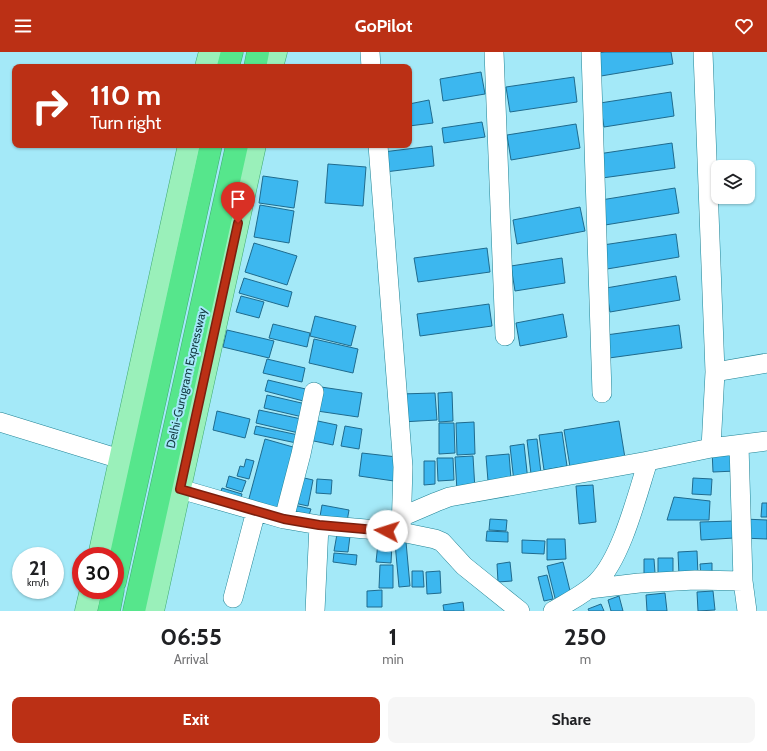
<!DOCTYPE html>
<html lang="en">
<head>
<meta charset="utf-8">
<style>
	:root { --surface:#fff; --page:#f6f6f6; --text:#202124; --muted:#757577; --accent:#bb3015 }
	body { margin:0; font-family:Cabin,sans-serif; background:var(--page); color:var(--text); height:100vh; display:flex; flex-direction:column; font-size:15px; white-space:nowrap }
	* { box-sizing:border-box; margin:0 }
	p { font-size:13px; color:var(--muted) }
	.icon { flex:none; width:22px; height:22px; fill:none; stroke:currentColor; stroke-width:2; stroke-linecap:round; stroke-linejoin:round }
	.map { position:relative; height:559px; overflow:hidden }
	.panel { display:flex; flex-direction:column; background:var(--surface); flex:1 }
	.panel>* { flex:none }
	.top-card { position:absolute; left:12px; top:12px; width:400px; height:84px; border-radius:8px; box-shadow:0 1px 3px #0004; background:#bb3015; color:#fff; overflow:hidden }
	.buttons { position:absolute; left:711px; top:108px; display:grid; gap:8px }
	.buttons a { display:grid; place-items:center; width:44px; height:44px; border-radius:8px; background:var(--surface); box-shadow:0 1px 3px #0004; font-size:20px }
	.speed { position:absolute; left:12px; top:495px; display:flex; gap:8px; font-size:20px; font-weight:700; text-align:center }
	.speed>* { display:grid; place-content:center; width:52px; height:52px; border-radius:50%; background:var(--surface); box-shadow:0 1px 3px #0004; line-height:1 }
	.speed small { font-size:10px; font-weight:400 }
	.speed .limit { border:6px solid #d22; background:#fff; color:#111 }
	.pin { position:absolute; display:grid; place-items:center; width:34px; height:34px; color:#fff; margin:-41px -17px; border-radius:50% 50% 50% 0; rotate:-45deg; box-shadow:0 0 4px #0007 }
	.pin .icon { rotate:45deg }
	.me { position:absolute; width:44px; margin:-22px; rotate:275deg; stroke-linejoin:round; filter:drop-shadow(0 0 3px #0008) }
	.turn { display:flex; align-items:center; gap:14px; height:84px; padding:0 12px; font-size:18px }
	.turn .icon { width:52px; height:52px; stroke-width:2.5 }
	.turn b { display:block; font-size:28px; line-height:34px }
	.eta { display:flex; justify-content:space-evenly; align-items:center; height:68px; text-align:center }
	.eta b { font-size:24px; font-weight:800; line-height:28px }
	.button { display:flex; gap:8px; margin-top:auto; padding:8px 12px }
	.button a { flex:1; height:46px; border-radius:8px; background:var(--accent); color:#fff; font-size:16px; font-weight:800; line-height:46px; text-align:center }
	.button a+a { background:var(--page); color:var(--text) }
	header { display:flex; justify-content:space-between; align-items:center; height:52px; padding:0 12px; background:var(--accent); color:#fff; font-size:18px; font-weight:800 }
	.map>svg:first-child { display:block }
</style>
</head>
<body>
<header><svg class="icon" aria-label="menu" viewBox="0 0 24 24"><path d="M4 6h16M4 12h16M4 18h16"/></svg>GoPilot<svg class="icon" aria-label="heart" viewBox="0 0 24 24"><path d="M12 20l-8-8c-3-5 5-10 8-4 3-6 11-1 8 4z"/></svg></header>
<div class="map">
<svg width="767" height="559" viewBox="0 0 767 559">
	<rect width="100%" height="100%" fill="#a4e9f8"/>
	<!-- building -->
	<path fill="#3cb7ef" stroke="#1f6b8e" d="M605,0h66l2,12 -72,12 -4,-23z
		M481,20l4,22 -42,7 -3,-22z
		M574,25l3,25 -67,10 -4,-25z
		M671,40l3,24 -70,11 -4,-24z
		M429,48l4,23 -24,3v-22z
		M482,70l3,15 -41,6 -2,-15z
		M576,72l4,24 -69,12 -4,-25z
		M672,91l3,25 -73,10 -4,-24z
		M432,94l2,20 -49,6 -2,-20z
		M328,112l38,3 -3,39 -38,-3z
		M263,124l35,5 -4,27 -35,-5z
		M675,136l4,25 -74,12 -4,-25z
		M260,153l34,6 -5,32 -35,-6z
		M580,155l5,24 -68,13 -4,-24z
		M676,182l3,23 -72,12 -4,-24z
		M254,191l43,13 -10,29 -42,-13z
		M487,196l3,24 -72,10 -4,-24z
		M562,206l3,25 -50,8 -4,-25z
		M676,224l4,24 -70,12 -4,-24z
		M244,226l48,14 -4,15 -49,-14z
		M241,244l23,6 -5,16 -23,-6z
		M489,252l3,22 -72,10 -3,-22z
		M563,262l4,23 -47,9 -4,-23z
		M315,264l41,10 -5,20 -41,-10z
		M273,272l37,9 -3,14 -38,-9z
		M679,273l3,23 -73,10 -3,-23z
		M227,278l47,11 -5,17 -46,-11z
		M314,287l44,10 -5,24 -44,-10z
		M267,307l38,9 -3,14 -39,-9z
		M268,328l46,11 -3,12 -46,-12z
		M321,335l41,6 -4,24 -41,-6z
		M452,340l1,29 -14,1 -1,-29z
		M435,341l2,27 -36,2 -1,-28z
		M267,343l43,10 -3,13 -43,-10z
		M259,358l47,10 -3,14 -47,-11z
		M217,359l33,8 -5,19 -32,-8z
		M313,368l24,5 -4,20 -24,-5z
		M619,369l6,37 -55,9 -6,-37z
		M474,370l1,32 -18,1 -1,-32z
		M439,371h15l1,30 -16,1z
		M256,374l47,10 -2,8 -47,-10z
		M345,374l17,3 -3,20 -18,-3z
		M562,380l5,34 -23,4 -5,-35z
		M265,387l35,10 -18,66 -35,-9z
		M537,387l4,34 -10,1 -4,-34z
		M524,392l4,37 -14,1 -4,-36z
		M735,397l1,22 -23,1 -1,-22z
		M362,401l35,4 -3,24 -35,-5z
		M509,402l2,25 -23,2 -2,-25z
		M473,404l2,34 -18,1 -2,-34z
		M437,406h16l1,22 -16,1z
		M246,407l8,2 -5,18 -12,-3 3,-10 4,1z
		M424,409h11v23l-11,1z
		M229,424l17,5 -4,11 -16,-5z
		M300,425l13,3 -5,26 -14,-3z
		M693,426l19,1 -1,16 -19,-1z
		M317,427l15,1 -1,14 -15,-1z
		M593,433l3,37 -17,2 -3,-38z
		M222,436l20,6 -2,8 -20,-7z
		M674,445l36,4 -1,19h-42z
		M762,451h5v14h-6z
		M290,452l21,5 -4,12 -20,-5z
		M322,453l27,5 -3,17 -27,-5z
		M490,467l17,1 -1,11 -17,-1z
		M743,467l24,1v19l-25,-1z
		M733,469l1,17 -33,2 -1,-18z
		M487,479l21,1v10l-22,-1z
		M337,482l13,2 -2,16 -14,-1z
		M547,487h18l1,20 -19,1z
		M522,488l23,1 -1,13 -22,-1z
		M406,490l4,44 -11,1 -4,-44z
		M378,491l14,1 -1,19 -15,-1z
		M697,499l1,24 -19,1 -1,-24z
		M334,501l23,2 -1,10 -23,-3z
		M658,506h15v17h-15z
		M644,507h10l1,14 -11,1z
		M510,510l2,19 -14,1 -1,-18z
		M563,510l9,37 -16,3 -9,-36z
		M712,511v13l-11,1 -1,-13z
		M380,513h13v23h-14z
		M412,519h11l1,16h-12z
		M440,519l1,22 -14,1 -1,-22z
		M547,523l6,24 -9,2 -6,-24z
		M382,538v17h-15v-16z
		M713,539l2,19 -17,1 -1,-19z
		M665,541l2,18h-20l-1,-16z
		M619,544l4,15h-12l-3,-11z
		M463,550l1,9h-20l-1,-6z
		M601,552l3,7h-15l-1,-2z"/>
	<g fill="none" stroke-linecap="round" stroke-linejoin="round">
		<!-- minor casing -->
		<g stroke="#208395" stroke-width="20">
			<path id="minor" d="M370,0l1,15
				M494,0l11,284
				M591,0l11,341
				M703,0l12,320 -4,76
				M378,93l25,322 -2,65
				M715,320l52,-9
				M0,370l120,37
				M739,393l4,136 4,30
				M180,437l104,30 35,6 82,7 34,7 7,3 22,24 56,45
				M401,465l35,-15 13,-5 199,-36 63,-13 56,-7
				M284,467l17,-65 13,-62
				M589,537l50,-6 56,-3 48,1
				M233,546l23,-87
				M315,559l4,-86
				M553,559c15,-9 32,-17 44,-29 25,-25 40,-87 51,-121"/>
		</g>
		<!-- major casing -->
		<g stroke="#3faa72" stroke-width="23">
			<path id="major" d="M206,15l4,-15
				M272,15l4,-15
				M99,504l90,-411
				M86,559l5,-21
				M153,559l102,-466"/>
		</g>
		<!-- highway casing -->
		<g stroke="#3faa72" stroke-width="23">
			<path id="highway" d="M228,15l4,-15
				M255,15l3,-15
				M115,530l96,-437
				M109,559l4,-21
				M134,559l103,-466"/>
		</g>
		<!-- minor -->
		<use href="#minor" stroke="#fff" stroke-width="19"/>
		<!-- major -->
		<use href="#major" stroke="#9af0ba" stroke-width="22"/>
		<!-- highway -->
		<use href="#highway" stroke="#56e68c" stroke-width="22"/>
	</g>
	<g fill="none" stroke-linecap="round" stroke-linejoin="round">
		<!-- route casing -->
		<g stroke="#7a1f0e" stroke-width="10">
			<path id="route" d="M238,171l-58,266 104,30 35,6 68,6"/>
		</g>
		<!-- route -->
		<use href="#route" stroke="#bb3015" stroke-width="7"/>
	</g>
	<g text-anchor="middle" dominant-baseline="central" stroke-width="4" stroke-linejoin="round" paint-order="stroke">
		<!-- street labels -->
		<g font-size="12" fill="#133a41" stroke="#a4e9f8">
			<text transform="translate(186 326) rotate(-77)">Delhi-Gurugram Expressway</text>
		</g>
	</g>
</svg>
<div class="buttons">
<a><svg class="icon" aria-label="layers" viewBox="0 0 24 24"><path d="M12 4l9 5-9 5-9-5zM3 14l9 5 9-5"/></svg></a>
</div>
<div class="speed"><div>21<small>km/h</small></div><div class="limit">30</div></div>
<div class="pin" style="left:238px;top:171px;background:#d93025"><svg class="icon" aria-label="arrive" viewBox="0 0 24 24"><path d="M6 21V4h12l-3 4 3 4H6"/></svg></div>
<svg class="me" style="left:387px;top:479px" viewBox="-20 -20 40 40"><circle r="19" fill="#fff"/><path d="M0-13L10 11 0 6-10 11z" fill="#bb3015"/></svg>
<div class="top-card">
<div class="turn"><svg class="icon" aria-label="right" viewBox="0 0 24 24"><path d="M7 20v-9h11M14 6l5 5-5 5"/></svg><div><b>110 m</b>Turn right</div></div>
</div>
</div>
<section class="panel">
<div class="eta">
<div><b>06:55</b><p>Arrival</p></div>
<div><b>1</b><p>min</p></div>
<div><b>250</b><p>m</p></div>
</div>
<div class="button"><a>Exit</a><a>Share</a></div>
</section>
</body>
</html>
